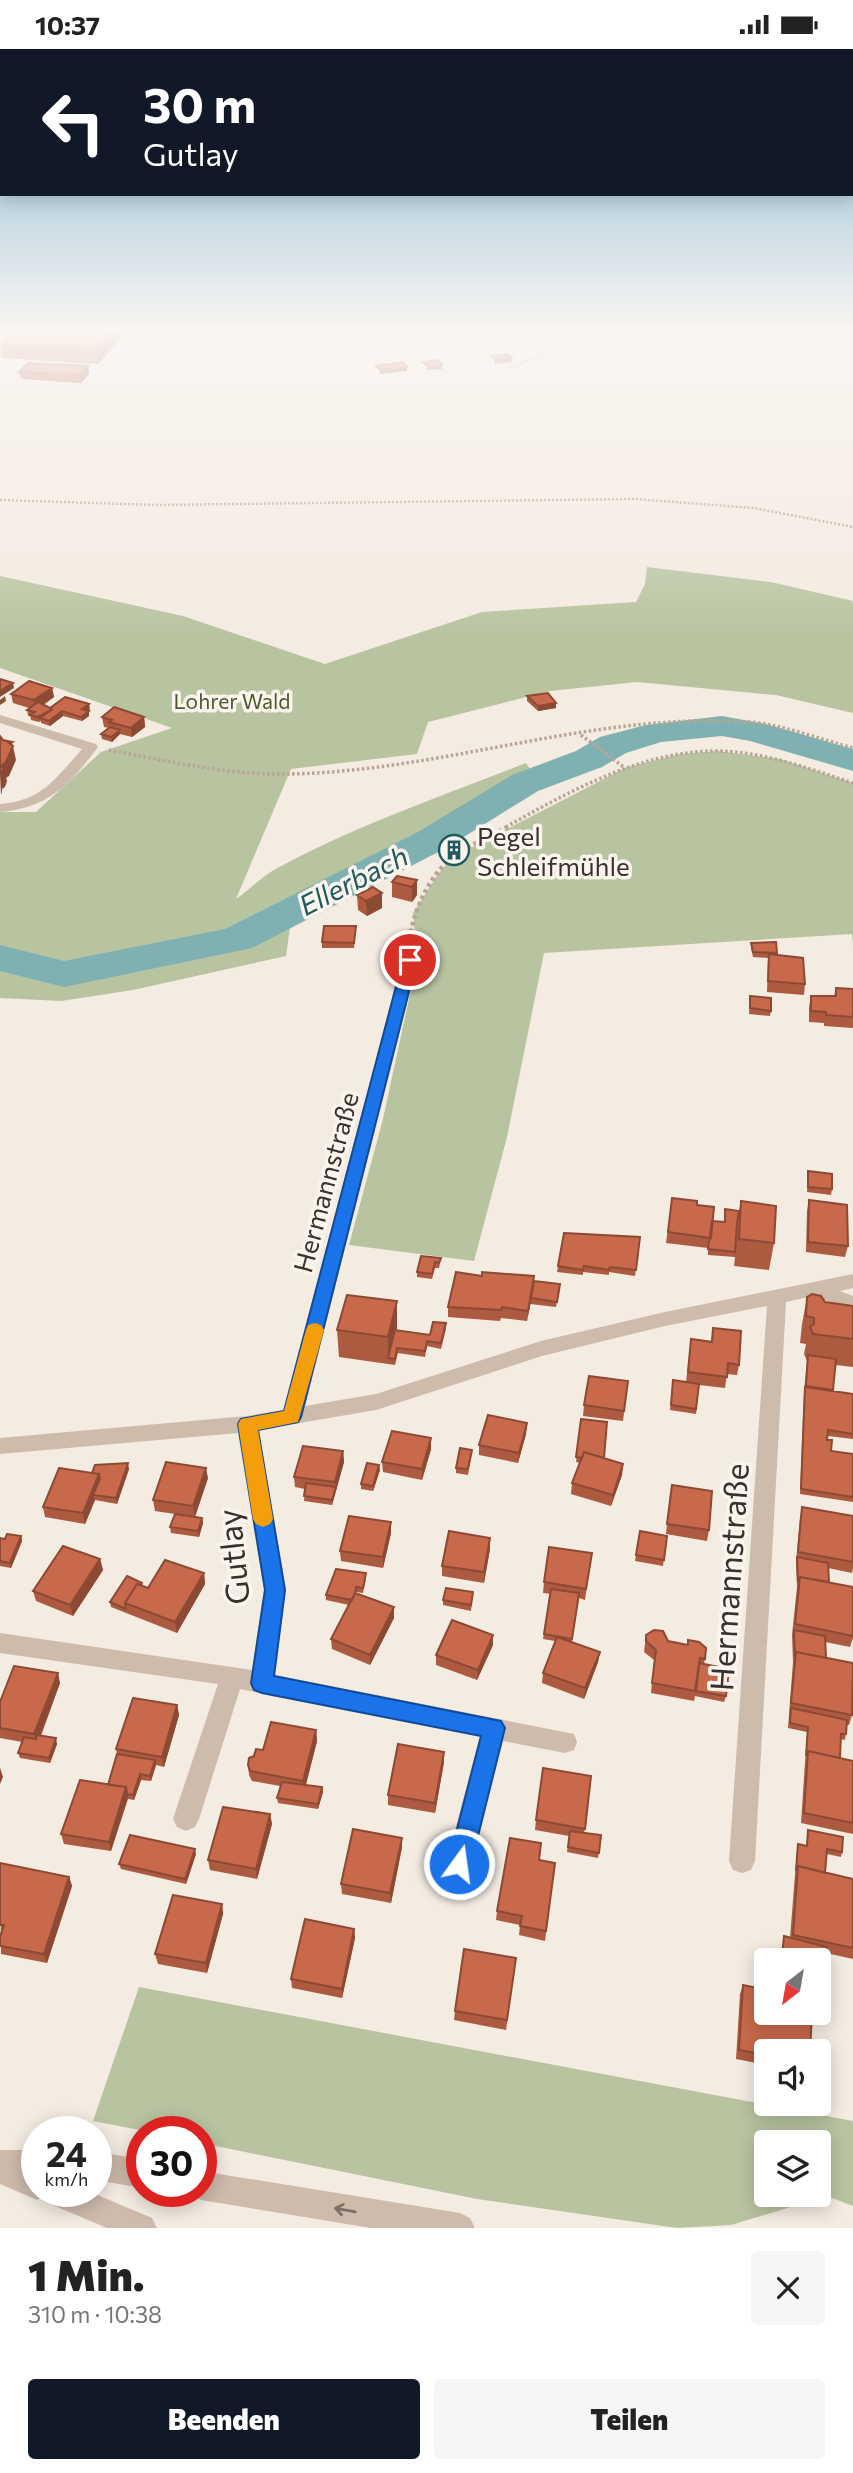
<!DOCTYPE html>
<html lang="de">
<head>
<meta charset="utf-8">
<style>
	:root { --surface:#fff; --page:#f6f6f6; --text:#222; --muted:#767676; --accent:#111827 }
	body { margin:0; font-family:Commissioner,sans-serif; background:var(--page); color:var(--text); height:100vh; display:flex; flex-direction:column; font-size:26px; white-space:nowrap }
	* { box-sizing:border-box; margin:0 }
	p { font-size:23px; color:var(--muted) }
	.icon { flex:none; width:38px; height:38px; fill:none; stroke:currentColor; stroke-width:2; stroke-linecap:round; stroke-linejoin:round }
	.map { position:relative; height:2179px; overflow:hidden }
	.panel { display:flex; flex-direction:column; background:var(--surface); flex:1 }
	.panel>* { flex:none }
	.top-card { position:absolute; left:0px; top:0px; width:854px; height:147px; box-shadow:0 4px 18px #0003; background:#111827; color:#fff; overflow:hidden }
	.needle { width:46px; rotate:211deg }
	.buttons { position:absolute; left:754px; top:1899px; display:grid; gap:14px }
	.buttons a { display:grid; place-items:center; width:77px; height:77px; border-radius:7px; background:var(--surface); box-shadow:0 4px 18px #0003; font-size:35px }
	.speed { position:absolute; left:21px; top:2067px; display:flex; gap:14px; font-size:35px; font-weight:700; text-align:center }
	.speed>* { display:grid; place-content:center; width:91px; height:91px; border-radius:50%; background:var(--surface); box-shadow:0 4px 18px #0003; line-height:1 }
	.speed small { font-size:18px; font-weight:400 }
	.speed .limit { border:10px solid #d22; background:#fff; color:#111 }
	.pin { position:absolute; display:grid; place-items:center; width:60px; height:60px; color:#fff; margin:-30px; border:4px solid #fff; border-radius:50%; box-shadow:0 2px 7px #0007 }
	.me { position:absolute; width:77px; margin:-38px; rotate:14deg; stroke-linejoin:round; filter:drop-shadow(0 0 5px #0008) }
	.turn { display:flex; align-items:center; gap:24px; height:147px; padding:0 28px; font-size:32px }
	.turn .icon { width:91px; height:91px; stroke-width:2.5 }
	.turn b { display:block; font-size:49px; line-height:60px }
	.round { display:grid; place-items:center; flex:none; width:74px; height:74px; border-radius:7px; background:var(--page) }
	.headline { display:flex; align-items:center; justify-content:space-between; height:119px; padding:0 28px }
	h1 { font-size:42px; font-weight:800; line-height:52px }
	.cta { display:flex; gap:14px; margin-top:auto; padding:14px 28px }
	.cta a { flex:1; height:80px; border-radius:7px; background:var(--accent); color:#fff; font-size:28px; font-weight:800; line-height:80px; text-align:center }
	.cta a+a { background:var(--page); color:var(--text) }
	.status { display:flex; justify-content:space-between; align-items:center; height:49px; padding:0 35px; background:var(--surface); direction:ltr }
	.status svg { height:19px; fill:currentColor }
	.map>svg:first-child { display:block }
</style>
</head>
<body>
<div class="status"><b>10:37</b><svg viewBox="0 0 49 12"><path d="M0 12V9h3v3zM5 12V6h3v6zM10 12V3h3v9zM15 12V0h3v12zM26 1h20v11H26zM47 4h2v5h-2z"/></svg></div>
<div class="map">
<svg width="853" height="2179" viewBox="0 0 853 2179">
	<rect width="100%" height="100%" fill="#f4ebe1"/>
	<!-- green -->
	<path fill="#b8c4a0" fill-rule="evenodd" d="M647,518l124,15 82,19v112l-77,-18 -139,-13 -87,9 -122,31 -11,32 -126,15 -55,130c13,-9 24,-21 38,-29 80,-44 168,-74 252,-107l14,21 -38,25 -104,58 -46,22 -62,38 -4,29 -153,34 -72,11 -61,-3v-186h36l65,-60 71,-24 -172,-60v-92l183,40 142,48 157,-52 154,-10 9,-18z
		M718,702l62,8 73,24v162l-1,-11 -308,19 -37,184 -33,124 -125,-16 34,-126 35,-162 -5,-44 25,-39 15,-17 172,-89 55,-14z
		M139,1938l714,134v85l-26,-10 -96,29 -54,3 -200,-29 -276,-56v-12h-56l-52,-10zM819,2093v53h-53v-53z"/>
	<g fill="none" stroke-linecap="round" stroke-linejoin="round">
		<!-- river -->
		<path fill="#7fb0b2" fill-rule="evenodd" d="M722,667l44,8 87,25v22l-103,-30 -28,-5 -61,6 -35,11 -24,14 -64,24 -92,57 -194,100 -188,39 -64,-16v-26l64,16 161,-32 193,-97 94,-57 64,-24 24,-14 46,-12z"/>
		<!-- path-far2 -->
		<path stroke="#b9a596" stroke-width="2.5" stroke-dasharray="2 2" stroke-linecap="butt" d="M509,319l54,-22 58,-16
			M0,451l156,5 479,-6 119,9 99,19"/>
		<!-- path-far1 -->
		<path stroke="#b9a596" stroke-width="3.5" stroke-dasharray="2.5 2.5" stroke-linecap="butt" d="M581,686l44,33
			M109,701c59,11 118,25 178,24 156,-2 307,-63 463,-52 30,2 73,18 103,26
			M506,778c64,-36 137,-77 213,-76 46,1 91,18 134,32"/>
		<!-- path -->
		<path stroke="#b9a596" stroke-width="4.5" stroke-dasharray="3.5 3.5" stroke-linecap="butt" d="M409,897c2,-31 20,-73 47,-91 16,-11 35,-19 53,-29"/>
		<!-- minor -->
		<path fill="#cdbbac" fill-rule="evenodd" d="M283,281l132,8 132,-8c-30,17 -235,17 -264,0z
			M0,666l96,29 2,3c-28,37 -49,61 -98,65v-8c42,-3 56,-26 82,-55l-82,-26z
			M410,906l8,5 -113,446 71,-12 165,-53 124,-29 188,-38v14l-13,3 13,5v14l-40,-14 -27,6 -31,559 -4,9 -9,3 -9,-3 -4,-9 38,-555 -102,20 -123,30 -166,54 -118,20 28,159 -11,86 299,59 3,8 -3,8 -9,3 -62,-12 -35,132 -9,3 -9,-3 -4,-9 34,-128 -240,-47 -41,130 -4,8 -9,4 -9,-4 -4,-8 45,-135 -218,-31v-20l252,37 12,-81 -26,-156 -238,21v-16l247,-22 37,-6 118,-450z
			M0,2101h37v41h51l64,27 5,10h-50l-64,-27 -2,-3 -4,2 -37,-16z
			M96,2103l46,7v29l-46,-8z
			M201,2122l259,42 10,5 5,10h-104l-170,-28 -10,-5 -2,-4h12z"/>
	</g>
	<!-- wall -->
	<path fill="#ac5a40" d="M31,281h98l-31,34 -96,-6 -2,-14 64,-6 5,-5z
		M88,317l1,8 -8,9 -60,-4 -2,-7z
		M52,639l2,9 -11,8 7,3 40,1 -3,2 2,5 -7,5 -19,-5 -13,10 -9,-3v-2l-2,1 -8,-2 -1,-5h-2l-1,-5 2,-2 -16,-5 -2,-9z
		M527,647l29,12 -18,3 -11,-10z
		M102,668h42l1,10 -13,10 -12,-3 -8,8 -10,-3 -1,-5 8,-6 -5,-1z
		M417,831v15l-5,7 -20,-5v-15z
		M382,844v15l-15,8 -9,-6 -1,-15z
		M356,877l-2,22h-32v-6z
		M751,894l26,10 -1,2 29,29 -1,11 -37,-3 1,-34 -15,-1 -2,-9z
		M836,939l17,1v39l-29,-2v-3l-15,-1v-15l2,-11h23z
		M750,947l21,15 -1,5 -21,-2z
		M808,1122l24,18 -1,6 -24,-3z
		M672,1149l25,7 15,16 12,1 1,-13 14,2 2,-10 33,42 -5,27 -35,-4 1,-9 -27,-2v-7l-42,-5z
		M809,1151l39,46 -3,11 -39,-5 1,-41z
		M640,1188l-5,39 -26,-4v3l-26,-3v3l-26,-3 1,-6z
		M441,1209l-2,10h-4l-3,11 -15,-2v-5z
		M482,1227h52v5l26,3 -4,23 -26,-3 -3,17 -26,-3 -1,3 -52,-4v-10z
		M807,1248l18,5 28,4v61l-17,-2 -3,26 20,3v45l-25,-3 -1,4 4,11 22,3v48l-53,-8 4,-103 3,-30 -3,-7 2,-10 -6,-1 2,-19z
		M446,1274v6l-5,20 -14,-3 -2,11 -27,-4 -3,12 -56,-8 -2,-27 60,-2v2l33,5z
		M713,1279l26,37 -2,10 -10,-1 -2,14 -26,-3 -3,29 -26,-4 3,-30 13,2 5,-43 20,2z
		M628,1332l-5,40 -40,-5 1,-11z
		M581,1370l23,39 19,6 -1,11 -11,31 -40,-12 1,-11 8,-20 -4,-1z
		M527,1374l-1,11 -8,29 -39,-8v-10z
		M431,1389v11l-9,31 -39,-8 -1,-10z
		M472,1401l-4,25 -12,-2v-5z
		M343,1402l1,11 -12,43 -28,-4 1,-12 -10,-2 -1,-10z
		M129,1420l-12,35 -22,-4 -10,24 -40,-7 -2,-10 49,-34z
		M380,1421l-7,21 -12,-2v-5z
		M208,1429l-13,38 7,2 1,5 -4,14 -28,-4 -1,-6 5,-13 -20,-3 -2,-11z
		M670,1446l39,35 -2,11 -41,-7z
		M802,1458l51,9v52l-1,5 -24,-5 1,14 24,5v51l-3,9 -25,-5 1,16 26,57 -3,10h-2l-2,15 -4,-1 -1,19 13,3v73l-52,-11 6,-91 -19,-4 5,-66 -1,-27 5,-48 -1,-25 4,-45z
		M391,1473v11l-8,35 -42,-7 -1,-10z
		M640,1482l27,5 -4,30 -28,-5z
		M21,1487l1,5 -11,27 -11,-2v-28l5,1z
		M490,1489v11l-6,34 -42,-7v-10z
		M592,1504l-7,47 -6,-2 -7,44 28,10 -2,10 -14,37 -42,-16 1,-10 12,-32 -12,-2 8,-45 -8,-1 1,-11z
		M100,1510l3,11 -30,46 -37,-15 -3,-10z
		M204,1524l1,11 -28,49 -66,-26 -1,-5 32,-19 1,3 5,2z
		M366,1524v6l-3,14 -7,-1v1l38,25 -24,47 -38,-16 -1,-10 18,-34 -23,-5v-5z
		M473,1543l-2,19 -28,-6v-5z
		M493,1586v10l-16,35 -41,-15v-10z
		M646,1586l22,6 37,18 -1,5 22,32 -2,6 -29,-6 -1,5 -43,-8 3,-33 -10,-8z
		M60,1634l-19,53 16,8 -7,19 -30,-5 -2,-5 4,-11 -22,-4v-36z
		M177,1656l2,10 -15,52 -8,-2 -5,16 -10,-1 -7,20 -6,-1 -17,52 -47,-7 -3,-10 47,-49 9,-31 -1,-5z
		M316,1681l1,11 -11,44 16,2 1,5 -5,17 -40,-6 -1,-5 3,-12 -28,-5 -3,-6 -1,-10 6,-9 9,-6z
		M444,1713l-9,51 -47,-8v-10z
		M591,1727l-7,57 17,2 -3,23 -31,-6 2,-16 -34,-6 1,-10z
		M270,1765l2,10 -15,55 -47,-9 -2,-10z
		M808,1781l34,22 -1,5 -14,-3 -2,19 28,6v80l-27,-6v12l-2,5 -5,-1v-9h-38l3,-24 6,2 7,-89 1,-5 8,2z
		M402,1798l-11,56 -49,-9 -1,-10z
		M196,1805l-10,30 -65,-15 -2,-5z
		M0,1814l69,14 3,9 -25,77 -46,-9z
		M555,1814l-10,78 -26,-6 1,-10 -24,-5 1,-9z
		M222,1855l1,10 -16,59 -49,-9 -3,-10z
		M354,1880l1,9 -13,60 -50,-10 -1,-9z
		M515,1918l-9,63 -52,-10 1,-9z
		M743,1936l23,66v14l-30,-6 4,-65z"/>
	<!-- shaded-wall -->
	<path fill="#8c4a34" d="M115,281h14l-31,34 -2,-14z
		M512,309v4l-17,2v-4z
		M442,316v4l-15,1v-4z
		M88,317l1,8 -8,9 -1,-8z
		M407,318v4l-27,3v-4z
		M13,634l1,5 -14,9v-6z
		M52,639l2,9 -18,13 -2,-10z
		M5,647l1,5 -6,4v-5z
		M556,654v5l-18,3v-5z
		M89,655l1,5 -8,5v-5z
		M62,662l1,5 -13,10 -1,-5z
		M89,662v5l-7,5 -1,-4z
		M144,668l1,10 -13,10 -1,-9z
		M120,681v4l-8,8 -1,-5z
		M12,693l4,18 -7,16 -3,2 1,3 -2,6 -3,2v3l-1,3 -1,-21 1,-8 8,-23z
		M417,831v15l-5,7v-15z
		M382,844v15l-15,8 -1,-15z
		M534,1227v11l-7,34 1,-10z
		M397,1252v27l-7,30h-2v6v-27z
		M527,1374l-1,11 -8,29 1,-10z
		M431,1389v11l-9,31v-11z
		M343,1402l1,11 -12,43v-5l4,-13 -1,-5z
		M128,1414l1,6 -12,35 -1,-6z
		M623,1415l-1,11 -11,31 2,-11z
		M379,1416l1,5 -7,21v-5z
		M206,1419l2,10 -13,39 -2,-11z
		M99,1425l2,11 -8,10 2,5 -10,24 -2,-11z
		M202,1469l1,5 -4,14 -1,-6z
		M391,1473v11l-8,35v-11z
		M21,1487l1,5 -11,27 -1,-5z
		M490,1489v11l-6,34v-11z
		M100,1510l3,11 -30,46 -3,-11z
		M204,1524l1,11 -28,49 -2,-11z
		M394,1558v11l-24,47v-10z
		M493,1586v10l-16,35 1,-10z
		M600,1603l-2,10 -14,37 1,-11z
		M58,1624l2,10 -23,61 -3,-10z
		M177,1656l2,10 -15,52 -2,-10z
		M316,1681l1,11 -13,50 -1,-10z
		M56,1689l1,6 -7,19 -1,-5z
		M444,1703v10l-9,51v-10z
		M155,1711l1,5 -5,16 -1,-5z
		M0,1719l3,9 -3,7z
		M140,1725l1,6 -7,20 -1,-5z
		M126,1738l2,10 -17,54 -2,-9z
		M322,1738l1,5 -5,17v-5z
		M270,1765l2,10 -15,55 -1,-10z
		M402,1789v9l-11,56 -1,-10z
		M195,1800l1,5 -10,30 -1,-5z
		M69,1828l3,9 -25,77 -3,-9z
		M222,1855l1,10 -16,59 -1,-10z
		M354,1880l1,9 -13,60v-9z"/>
	<!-- building -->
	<path fill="#c8694b" stroke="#8c4a34" stroke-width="2" d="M71,281h44l-19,20 -96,-6 10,-9 54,3z
		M508,305l4,4 -17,2 -3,-4z
		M438,311l4,5 -15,1 -4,-4z
		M403,313l4,5 -27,3 -4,-4z
		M28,314l60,3 -8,9 -61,-3z
		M0,630l13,4 -13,8z
		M29,632l23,7 -18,12 -23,-6z
		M548,644l8,10 -18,3 -11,-10z
		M65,648l24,7 -7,5 7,2 -8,6 -19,-6 -13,10 -9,-3 13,-9 -15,8 -8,-2 5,-3 -8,-2 11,-8 12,6z
		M114,658l30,10 -13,11 -22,-6 3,-2 -10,-3z
		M110,678l10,3 -9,7 -10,-3z
		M0,687l3,4 9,2 -3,1 4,3 -7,16 -5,4 3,1 -2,5 -2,2z
		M397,827l20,4 -5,7 -20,-5z
		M373,838l9,6 -16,8 -9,-6z
		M324,877h32l-2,17 -32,-1z
		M776,893l1,11 -24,-1 -2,-9z
		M769,905l34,4 2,26 -37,-3z
		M836,939l17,1v28l-27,-2v-3l-15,-1v-15h25z
		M750,947l21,2v13l-21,-3z
		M808,1122l24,3v15l-24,-2z
		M672,1149l25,3v4l17,2 -3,31 -43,-6z
		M809,1151l38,5 1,41 -40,-4z
		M741,1152l35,5 -2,37 -35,-4z
		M725,1160l14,2 -2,12 -2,29 -27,-3 4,-28 13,1z
		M564,1184l76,4 -4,33 -26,-3 -1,3 -25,-4 -1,4 -25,-4z
		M421,1207l20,2 -2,5 -4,-1 -3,12 -15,-2z
		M456,1223l26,4v-4l52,4 -6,35 -26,-4 -1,3 -53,-3z
		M534,1232l26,3 -3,18 -26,-4z
		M812,1245l9,2 4,6 28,4v33l-40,-5 -3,-7 4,-3v-6l-8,-2 1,-19z
		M347,1246l50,6 -9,36 -51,-7z
		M433,1273l13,1 -5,20 -14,-2 -2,10 -28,-3 -2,11 -7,-1 7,-28 35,5z
		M713,1279l28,3 -2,34 -11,-2 -1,14 -39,-5 3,-33 21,3z
		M808,1306l28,4 -3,31 -27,-4z
		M589,1327l39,5 -4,30 -40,-6z
		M673,1331l26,4 -3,25 -25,-4z
		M805,1338l48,7v40l-25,-4 -1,10h5l-1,11 22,3v43l-52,-8z
		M488,1366l39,8 -8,30 -40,-8z
		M581,1370l26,3 -3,36 -20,-6 -2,6 -6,-1z
		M392,1382l39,7 -9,31 -40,-7z
		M303,1397l40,5 -8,31 -41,-5z
		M460,1399l12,2 -4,19 -12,-1z
		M584,1403l39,12 -10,31 -41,-12z
		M166,1413l40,6 -13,38 -40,-6z
		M128,1414l-12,35 -23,-3 7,-16 -1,-5 -7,-1 3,-8z
		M367,1414l12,2 -6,21 -12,-2z
		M59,1419l40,6 -16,39 -40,-6z
		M306,1434l30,4 -4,13 -28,-4z
		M672,1436l40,6 -3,39 -42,-6z
		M802,1458l51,9v46l-55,-10z
		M175,1465l27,4 -4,13 -28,-4z
		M349,1467l42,6 -8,35 -43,-6z
		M449,1482l41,7 -6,34 -42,-6z
		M640,1482l27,5 -3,24 -28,-5z
		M7,1485l14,2 -11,27 -10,-2v-23l5,1z
		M63,1497l37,13 -30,46 -37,-14z
		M549,1498l43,6 -6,36 -42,-7z
		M797,1508l31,6 1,19 -29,-5 -2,5z
		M165,1511l39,13 -29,49 -50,-19 12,-19 11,4z
		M336,1520l30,4 -3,15 -7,-1 -1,7 -3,6 -26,-5z
		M127,1527l15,7 -1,2 -4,-1 -12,19 1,6 -16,-7z
		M800,1528l53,10v49l-58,-12z
		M446,1539l27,4 -2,13 -28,-5z
		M551,1540l28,4 -7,46 -28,-5z
		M355,1544l39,14 -24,48 -39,-16z
		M452,1571l41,15 -15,35 -42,-15z
		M654,1581l9,1 5,10 20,4v-5l11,2 7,6 -1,11 -5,-1 -4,33 -44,-8 4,-33 -10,-9v-6z
		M794,1581l31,6 1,22 -30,-6 -1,5z
		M557,1588l43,15 -15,36 -42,-15z
		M796,1603l57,11 -1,52 -61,-12z
		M699,1614l30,6 -3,27 -31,-5z
		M14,1617l44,7 -24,61 -34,-6v-26z
		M133,1649l44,7 -15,52 -46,-8z
		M791,1659l56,12 -1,14h-5l-1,24 -32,-7 -2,5 2,-29 -18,-4z
		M271,1673l45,8 -13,51 -53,-10 -2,-6 1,-7 5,-2 2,-7 7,1z
		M37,1686l19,3 -7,20 -31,-5 6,-16 12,2z
		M398,1695l46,8 -9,51 -47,-8z
		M808,1702l45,10v62l-49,-10z
		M117,1705l38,6 -5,16 -10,-2 -7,21 -6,-1 -1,-7 -18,-2z
		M543,1719l48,8 -6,53 -49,-9z
		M80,1731l46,7 -17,55 -48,-8z
		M282,1733l40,5 -4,17 -41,-6z
		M223,1758l47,7 -14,55 -48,-9z
		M353,1780l49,9 -12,55 -49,-9z
		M808,1781l35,7 -1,15 -15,-3 -2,24 -27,-7 -2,5 2,-27 9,2z
		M570,1782l31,4 -2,18 -31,-6z
		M130,1786l65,14 -10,30 -66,-15z
		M510,1789l31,5 -2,17 16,3 -9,68 -26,-5 2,-10 -25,-5z
		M0,1814l69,14 -25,77 -44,-8v-9l4,-12h-4z
		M798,1817l55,13v69l-60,-13z
		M173,1846l49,9 -16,59 -51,-9z
		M305,1870l49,10 -12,60 -51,-10z
		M784,1887l43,11 -1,18 -7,-1v-4h-17l-20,-4z
		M464,1900l52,9 -9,62 -52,-9z
		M743,1936l23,5v23h46l-2,38h-44v4l-27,-5z"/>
	<!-- one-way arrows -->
	<defs><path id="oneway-shaft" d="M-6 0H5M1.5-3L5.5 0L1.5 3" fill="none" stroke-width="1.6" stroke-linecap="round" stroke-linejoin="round" transform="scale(1.75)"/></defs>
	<use stroke="#7d6f65" href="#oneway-shaft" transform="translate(345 2161) rotate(-170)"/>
	<!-- sky -->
	<linearGradient id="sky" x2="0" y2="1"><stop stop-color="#7eb2d2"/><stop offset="0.48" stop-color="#faf6f2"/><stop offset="1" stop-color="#faf6f2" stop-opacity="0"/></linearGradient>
	<rect width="853" height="586" fill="url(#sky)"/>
	<!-- route -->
	<path fill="#1a73e8" stroke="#114b97" stroke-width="2" d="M410,907l7,4 -116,457 -3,5 -40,8 27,160 -11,86 227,45 4,7 -34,136 -3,8 -9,4 -8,-4 -3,-8 33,-128 -219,-43 -8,-3 -3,-7 14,-93 -27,-166 3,-5 43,-8 119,-451z"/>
	<!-- slow -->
	<path fill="#f59e0b" d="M315,1274l6,2 3,5 -26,92 -40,8 15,89 -3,5 -7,3 -7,-3 -3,-5 -15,-95 3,-5 43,-8 22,-81 2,-5z"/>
	<!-- icons -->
	<defs>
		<g id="building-ring" transform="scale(1.575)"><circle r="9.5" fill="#fbf5ee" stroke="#1f5a5e" stroke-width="1.5"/><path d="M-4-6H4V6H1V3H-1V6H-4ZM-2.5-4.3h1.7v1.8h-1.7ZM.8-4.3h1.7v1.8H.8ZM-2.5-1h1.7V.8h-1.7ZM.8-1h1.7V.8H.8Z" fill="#1f5a5e"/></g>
	</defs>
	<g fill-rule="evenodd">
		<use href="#building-ring" x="454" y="801"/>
	</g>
	<g text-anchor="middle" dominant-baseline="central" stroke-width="7" stroke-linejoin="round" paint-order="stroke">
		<!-- far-park labels -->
		<g font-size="21" fill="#4a5a2e" stroke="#fbf5ee">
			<text x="232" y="651">Lohrer Wald</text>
		</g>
		<!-- poi labels -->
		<g font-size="26" fill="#3b302b" stroke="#fbf5ee" text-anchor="start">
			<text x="477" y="786">Pegel<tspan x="477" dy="30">Schleifmühle</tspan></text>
		</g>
		<!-- street labels -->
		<g font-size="26" fill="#3b302b" stroke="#fbf5ee">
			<text transform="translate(325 1133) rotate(-75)">Hermannstraße</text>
		</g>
		<!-- water labels -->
		<g font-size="28" font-style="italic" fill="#1f5a5e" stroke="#fbf5ee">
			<text transform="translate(353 831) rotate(-27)">Ellerbach</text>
		</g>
		<!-- near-street labels -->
		<g font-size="32" fill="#3b302b" stroke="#fbf5ee">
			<text transform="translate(232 1508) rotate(-96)">Gutlay</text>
			<text transform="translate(728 1528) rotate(-86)">Hermannstraße</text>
		</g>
	</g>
</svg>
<div class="buttons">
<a><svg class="needle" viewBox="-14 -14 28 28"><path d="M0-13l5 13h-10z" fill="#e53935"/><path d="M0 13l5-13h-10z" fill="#767676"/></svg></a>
<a><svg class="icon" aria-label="sound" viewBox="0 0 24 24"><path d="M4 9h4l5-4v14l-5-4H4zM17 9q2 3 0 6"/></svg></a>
<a><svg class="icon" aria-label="layers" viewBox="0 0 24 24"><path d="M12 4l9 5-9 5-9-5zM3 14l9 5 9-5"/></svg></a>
</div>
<div class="speed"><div>24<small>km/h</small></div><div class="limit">30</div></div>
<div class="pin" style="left:410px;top:911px;background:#d93025"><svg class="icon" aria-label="arrive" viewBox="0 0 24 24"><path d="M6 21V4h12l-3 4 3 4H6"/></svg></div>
<svg class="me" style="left:459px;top:1815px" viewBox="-20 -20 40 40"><circle r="17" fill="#1a73e8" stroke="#fff" stroke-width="3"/><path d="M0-11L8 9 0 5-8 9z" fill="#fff"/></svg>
<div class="top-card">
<div class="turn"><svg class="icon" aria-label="left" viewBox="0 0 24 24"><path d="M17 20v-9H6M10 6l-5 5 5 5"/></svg><div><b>30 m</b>Gutlay</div></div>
</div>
</div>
<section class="panel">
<div class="headline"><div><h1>1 Min.</h1><p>310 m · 10:38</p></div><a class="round"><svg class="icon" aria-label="close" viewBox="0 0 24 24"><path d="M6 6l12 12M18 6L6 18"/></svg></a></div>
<div class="cta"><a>Beenden</a><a>Teilen</a></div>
</section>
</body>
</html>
